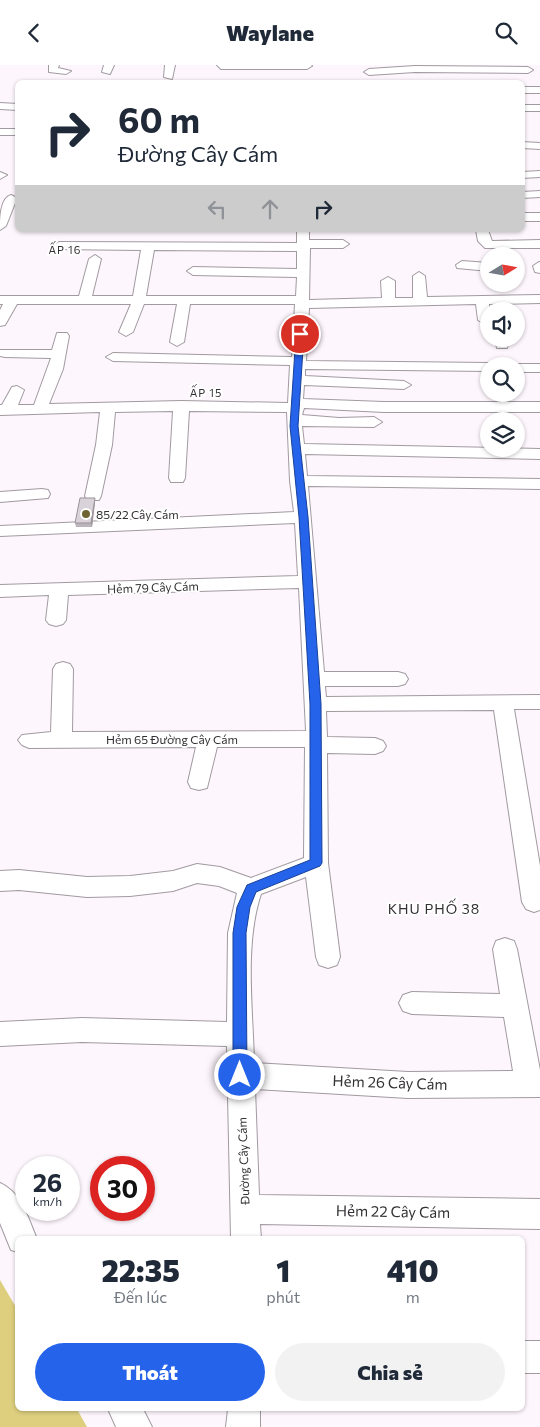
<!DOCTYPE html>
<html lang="vi">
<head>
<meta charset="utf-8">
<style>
	:root { --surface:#fff; --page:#f2f2f3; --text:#1f2937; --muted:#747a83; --accent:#2563eb }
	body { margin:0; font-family:Commissioner,sans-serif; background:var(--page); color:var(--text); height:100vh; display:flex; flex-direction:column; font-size:19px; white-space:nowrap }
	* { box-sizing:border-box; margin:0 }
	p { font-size:16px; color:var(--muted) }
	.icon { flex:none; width:28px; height:28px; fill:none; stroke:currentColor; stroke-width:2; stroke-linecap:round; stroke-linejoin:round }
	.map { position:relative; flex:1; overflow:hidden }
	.panel { position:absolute; left:15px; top:1171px; width:510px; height:175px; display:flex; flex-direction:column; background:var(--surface); border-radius:8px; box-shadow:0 1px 4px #0004 }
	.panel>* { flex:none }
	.banner { position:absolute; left:15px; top:15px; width:510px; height:152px; border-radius:8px; box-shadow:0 1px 4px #0004; background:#fff; color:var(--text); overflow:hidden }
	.needle { width:32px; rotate:79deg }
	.fabs { position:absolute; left:480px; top:182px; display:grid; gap:10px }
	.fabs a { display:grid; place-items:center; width:45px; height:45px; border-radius:50%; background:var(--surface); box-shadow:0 1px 4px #0004; font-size:25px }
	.speed { position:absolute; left:15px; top:1091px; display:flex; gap:10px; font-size:25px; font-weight:700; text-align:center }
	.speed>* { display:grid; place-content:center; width:65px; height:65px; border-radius:50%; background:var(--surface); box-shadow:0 1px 4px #0004; line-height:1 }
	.speed small { font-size:12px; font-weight:400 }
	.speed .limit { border:8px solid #d22; background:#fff; color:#111 }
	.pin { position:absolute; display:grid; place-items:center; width:42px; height:42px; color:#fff; margin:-21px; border:2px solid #fff; border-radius:50%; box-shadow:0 1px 5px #0007 }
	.me { position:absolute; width:55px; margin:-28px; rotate:0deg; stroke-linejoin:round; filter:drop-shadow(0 0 4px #0008) }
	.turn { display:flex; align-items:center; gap:18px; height:105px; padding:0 20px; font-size:22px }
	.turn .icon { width:65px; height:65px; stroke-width:2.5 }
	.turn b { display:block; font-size:35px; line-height:42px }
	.lanes { display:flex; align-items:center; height:48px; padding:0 20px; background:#0003; justify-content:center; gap:25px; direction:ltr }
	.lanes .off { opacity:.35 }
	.eta { display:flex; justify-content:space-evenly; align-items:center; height:85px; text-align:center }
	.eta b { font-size:30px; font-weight:800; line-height:35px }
	.primary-button { display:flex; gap:10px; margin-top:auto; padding:10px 20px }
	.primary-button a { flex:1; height:58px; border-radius:30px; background:var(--accent); color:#fff; font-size:20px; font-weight:800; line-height:58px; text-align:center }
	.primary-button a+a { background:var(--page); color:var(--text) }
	header { display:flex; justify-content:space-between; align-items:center; height:65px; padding:0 20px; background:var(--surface); font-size:22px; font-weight:800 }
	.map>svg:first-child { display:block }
</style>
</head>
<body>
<header><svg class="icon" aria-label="back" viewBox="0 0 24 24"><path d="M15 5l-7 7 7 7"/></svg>Waylane<svg class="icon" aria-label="search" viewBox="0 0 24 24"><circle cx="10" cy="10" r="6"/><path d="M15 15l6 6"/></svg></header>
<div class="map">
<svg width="540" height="1362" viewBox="0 0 540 1362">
	<rect width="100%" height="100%" fill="#fef6fd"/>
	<!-- water -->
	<path fill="#ddcf7e" d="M0,1215l17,29 1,100h59l10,18h-87z"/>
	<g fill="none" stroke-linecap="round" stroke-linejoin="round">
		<!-- minor casing -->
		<g stroke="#a19aa0" stroke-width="2">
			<path id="minor" d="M49,0h10l-1,3 13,3 -5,3 -17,-2z
				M104,0h10l-4,9 -8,-2z
				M165,0h10l-3,14 -8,-2z
				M217,0h94l1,1 -5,3h-86z
				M415,1l113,1 5,3 -5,3 -113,-1 -46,3 -5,-3 5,-3z
				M522,22h18v6h-18z
				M0,38l18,1v6l-18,-1z
				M522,40h18v6h-18z
				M0,64h18v6h-18z
				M522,77l18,1v6l-18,-1z
				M540,106v6l-18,1v-6z
				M0,107l7,3 -7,4z
				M540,126v6l-18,1v-6z
				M11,130l6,3 -11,28 -6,4c0,-11 0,-32 11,-35z
				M522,148h18v8h-18z
				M297,165h12v10h34l6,4 -6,4h-33l-1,52 73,-2 -1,-17 7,-4 7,4v17h18v-22l6,-4 6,4 2,21 113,-2v8l-51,1v23l-11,-7 -2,-16 -167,4 -3,53 183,2 7,3h-7v5l-184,-2v7l99,5 7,4 -7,4 -100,-4 -1,14 81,3h156v10h-156l-80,-4 -2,7 37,3 35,-1 8,5 -8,5 -72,-1 2,18 236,5v10l-235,-5 2,22 233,3v10l-232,-3 16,186h74l7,2 3,5 -3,5 -7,2h-73l1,11 214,-2v14h-26l26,157v44l-6,2 -8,-3 -4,-7 -28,-192 -168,1 1,26 48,1 8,3 3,5 -3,5 -8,3 -48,-1 1,110 12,94 -3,8 -9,3 -9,-3 -3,-8 -10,-80 -45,17c-17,51 -8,116 -7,169l154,9 105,-1 -9,-54 -92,-3 -9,-3 -4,-8 4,-8 9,-3 88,2 -7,-45 3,-8 9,-3 9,3 3,8 23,121v27l-132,1 -153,-9 4,106 281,4v30l-280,-5 1,15h-30l-4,-193 -145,-4 -82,4v-24l82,-4 145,4 1,-89 9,-40 -18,-7 -22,-3 -24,8 -43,5 -43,1 -68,-7 -19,1v-20l19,-1 68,7 43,-1 43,-5 24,-7 23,3 31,11 53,-20 1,-111h-88l-10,41 -8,2 -8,-2 -3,-6 8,-35 -167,1 -7,-3 -4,-5 4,-5 29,-3 2,-63 3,-5 7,-2 7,2 3,5 -1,63 234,-1 -7,-143 -231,7 -2,25 -3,4 -7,2 -7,-2 -3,-4 3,-25 -49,2v-12l298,-9 -3,-53 -295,13v-10l294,-14 -4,-31 -3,-69 -98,-1 -4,67 -2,4h-12l-2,-4 4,-67 -58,1 -3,33 -11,51 -2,4h-12l-2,-4 11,-51 4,-33 -100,3v-10h2l10,-18 5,-1 7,4 -6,15h16l17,-47 -46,-1 -5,-1v-6h52l5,-17h10l2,3 -6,33 -14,35 132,-3 107,2 2,-38 -177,-4 -7,-4 7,-4 179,4 3,-53h-105l-6,38 -7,4 -7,-4 7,-38h-33l-11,28 -7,4 -7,-4 12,-28h-114l-12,21 -5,1v-16l3,-6h-3v-8h79l10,-37 6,-4 6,4 -9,37h41l8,-46 -86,-1 -2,-3 6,-4 238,1zM154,185l143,1v18l-104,-2 -6,4 6,4 104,2 -1,19h-150z
				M476,165h12l4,11 48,-1v8h-55l-7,-7z
				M462,196l27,2v8l-32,-3 -1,-3z
				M539,197h1v11l-5,-1 -2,-6z
				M495,274h14l-2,9h-10z
				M516,299h24v8h-24v-6h-6z
				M42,424l6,1 2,4 -2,4 -48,4v-10z
				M0,1118c22,10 28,35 37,56h-19v13l-7,-2 -11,-27z
				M522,1276h18v32h-18z
				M108,1344h35l9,18h-36z
				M228,1344h32v18h-34z"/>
		</g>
		<!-- minor -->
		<use href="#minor" fill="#fff" fill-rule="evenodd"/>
	</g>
	<!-- wall -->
	<path fill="#bbb5bb" d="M95,437l-3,25h-16l-1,-4z"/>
	<!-- shaded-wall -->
	<path fill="#999398" d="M95,433v4l-3,25 -1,-4z"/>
	<!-- building -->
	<path fill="#dad2d9" stroke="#999398" d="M80,433h15l-4,25h-16z"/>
	<!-- route -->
	<path fill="#2563eb" stroke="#184099" d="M300,267l4,2 -6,92 10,91 13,187 1,159 -2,3 -64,26 -6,15 -4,26 1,142 -2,4 -5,2 -5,-2 -2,-4v-142l4,-26 10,-22 63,-25v-156l-11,-187 -9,-91 6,-92z"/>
	<!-- markers -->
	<circle fill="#6e6532" stroke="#fff" stroke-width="2" cx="86" cy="449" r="5"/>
	<g text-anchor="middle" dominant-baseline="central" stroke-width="4" stroke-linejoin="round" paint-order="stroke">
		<!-- far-neighbourhood labels -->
		<g font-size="11" letter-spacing="1" fill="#343134" stroke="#fff">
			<text x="65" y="184">ẤP 16</text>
			<text x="206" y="327">ẤP 15</text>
		</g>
		<!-- poi labels -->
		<g font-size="12" fill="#343134" stroke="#fff" text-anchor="start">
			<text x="96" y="449">85/22 Cây Cám</text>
		</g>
		<!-- street labels -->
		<g font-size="12" fill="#343134" stroke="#fff">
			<text transform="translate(153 522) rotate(-2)">Hẻm 79 Cây Cám</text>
			<text x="172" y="674">Hẻm 65 Đường Cây Cám</text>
			<text transform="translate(243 1096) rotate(-92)">Đường Cây Cám</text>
		</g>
		<!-- neighbourhood labels -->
		<g font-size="14" letter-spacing="1" fill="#343134" stroke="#fff">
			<text x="434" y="843">KHU PHỐ 38</text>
		</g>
		<!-- near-street labels -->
		<g font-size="15" fill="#343134" stroke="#fff">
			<text transform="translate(390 1017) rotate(2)">Hẻm 26 Cây Cám</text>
			<text transform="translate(393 1146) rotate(1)">Hẻm 22 Cây Cám</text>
		</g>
	</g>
</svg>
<div class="fabs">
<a><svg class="needle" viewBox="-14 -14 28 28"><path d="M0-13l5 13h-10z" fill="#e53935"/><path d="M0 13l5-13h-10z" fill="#747a83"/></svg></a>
<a><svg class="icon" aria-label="sound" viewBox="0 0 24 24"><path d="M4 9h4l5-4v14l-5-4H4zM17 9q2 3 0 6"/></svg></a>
<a><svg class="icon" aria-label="search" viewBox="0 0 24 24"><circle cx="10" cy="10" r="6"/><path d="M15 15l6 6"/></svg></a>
<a><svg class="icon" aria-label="layers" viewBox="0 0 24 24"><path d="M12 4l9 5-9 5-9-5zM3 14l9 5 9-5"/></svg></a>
</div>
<div class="speed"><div>26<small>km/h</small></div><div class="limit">30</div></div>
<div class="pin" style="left:300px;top:269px;background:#d93025"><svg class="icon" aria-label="arrive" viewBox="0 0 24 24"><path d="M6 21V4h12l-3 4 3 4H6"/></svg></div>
<svg class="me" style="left:240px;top:1010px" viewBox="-20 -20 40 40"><circle r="17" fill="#2563eb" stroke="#fff" stroke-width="3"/><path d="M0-11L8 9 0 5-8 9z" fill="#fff"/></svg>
<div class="banner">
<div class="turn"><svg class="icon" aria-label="right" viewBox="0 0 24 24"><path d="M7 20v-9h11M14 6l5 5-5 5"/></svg><div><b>60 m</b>Đường Cây Cám</div></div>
<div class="lanes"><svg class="icon off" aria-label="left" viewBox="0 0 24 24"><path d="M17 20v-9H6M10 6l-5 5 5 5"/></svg><svg class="icon off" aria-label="ahead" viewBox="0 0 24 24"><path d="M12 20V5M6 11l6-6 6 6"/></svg><svg class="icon" aria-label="right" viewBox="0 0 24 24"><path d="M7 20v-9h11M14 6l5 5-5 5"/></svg></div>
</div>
<section class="panel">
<div class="eta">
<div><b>22:35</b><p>Đến lúc</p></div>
<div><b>1</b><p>phút</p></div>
<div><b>410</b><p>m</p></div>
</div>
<div class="primary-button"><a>Thoát</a><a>Chia sẻ</a></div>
</section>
</div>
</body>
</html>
